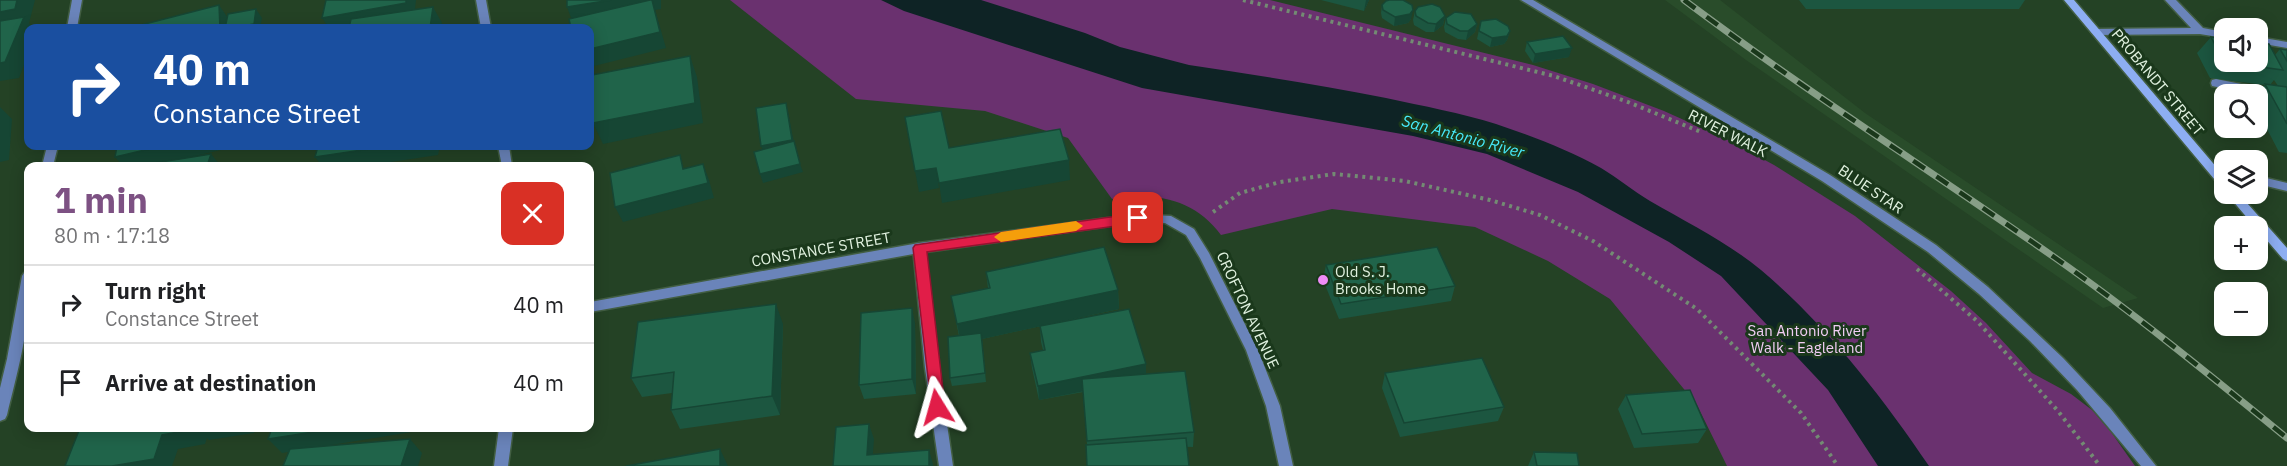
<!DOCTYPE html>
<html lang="en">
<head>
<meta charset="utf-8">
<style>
	:root { --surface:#fff; --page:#f2f2f2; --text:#202124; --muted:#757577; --line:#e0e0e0; --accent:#7d5183 }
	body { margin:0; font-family:"IBM Plex Sans",sans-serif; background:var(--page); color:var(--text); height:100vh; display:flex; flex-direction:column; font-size:22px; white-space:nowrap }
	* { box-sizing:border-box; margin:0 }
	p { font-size:20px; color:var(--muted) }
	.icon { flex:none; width:33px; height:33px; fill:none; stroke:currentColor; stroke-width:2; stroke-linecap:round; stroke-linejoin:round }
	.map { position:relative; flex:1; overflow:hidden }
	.panel { position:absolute; left:24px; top:162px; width:570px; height:270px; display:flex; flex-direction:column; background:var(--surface); border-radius:12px; box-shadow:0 3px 15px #0003 }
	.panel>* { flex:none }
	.hud { position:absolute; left:24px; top:24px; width:570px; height:126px; border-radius:12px; box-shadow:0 3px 15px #0003; background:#1a4fa0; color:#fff; overflow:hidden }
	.controls { position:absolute; left:2214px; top:18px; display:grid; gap:12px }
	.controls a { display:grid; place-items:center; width:54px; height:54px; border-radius:12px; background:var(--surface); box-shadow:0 3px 15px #0003; font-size:30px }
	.pin { position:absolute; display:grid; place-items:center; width:51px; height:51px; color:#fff; margin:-26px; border-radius:12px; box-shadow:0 3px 9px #0006 }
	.me { position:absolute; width:66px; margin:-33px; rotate:352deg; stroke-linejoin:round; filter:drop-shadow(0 0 4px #0008) }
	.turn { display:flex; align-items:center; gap:21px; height:126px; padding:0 30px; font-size:27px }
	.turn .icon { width:78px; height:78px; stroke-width:2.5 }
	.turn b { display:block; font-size:42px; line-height:51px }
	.round { display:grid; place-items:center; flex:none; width:63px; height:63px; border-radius:12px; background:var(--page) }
	.headline { display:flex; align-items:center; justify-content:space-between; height:102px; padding:0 30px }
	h1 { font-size:36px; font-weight:700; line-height:45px; color:var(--accent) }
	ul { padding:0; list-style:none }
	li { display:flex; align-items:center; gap:18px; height:78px; padding:0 30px; border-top:2px solid var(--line) }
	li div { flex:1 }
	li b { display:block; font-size:22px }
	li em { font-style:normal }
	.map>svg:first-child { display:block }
</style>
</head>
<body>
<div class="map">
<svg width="2287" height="466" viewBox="0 0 2287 466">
	<rect width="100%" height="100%" fill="#244225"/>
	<!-- built -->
	<path fill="#294c2a" d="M1665,0h55l145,113 273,185 -35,10 -357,-248z"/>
	<!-- green -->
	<path fill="#6a316f" d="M730,0h540l263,65 60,19 71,27 62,28 48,26 81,51 96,75 35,32 46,50 39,21 21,16 19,22 24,34h-408l-30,-61 -87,-106 -62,-38 -73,-34 -143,-18 -111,26c-26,-36 -67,-44 -109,-36l-44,-61 -83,-27 -129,-12z"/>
	<!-- water -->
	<path fill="#0e2325" d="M881,0h100l104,33 35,14 69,18c66,10 132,20 197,33 37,8 75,15 110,26 36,12 72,26 105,44 17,10 32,23 49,33 38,22 77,41 111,69 66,56 120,125 168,196h-51l-50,-76 -107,-114 -52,-34 -91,-50 -91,-38 -74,-18 -271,-48 -238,-77z"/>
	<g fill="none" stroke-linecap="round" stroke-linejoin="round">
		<!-- service casing -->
		<g stroke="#425e43" stroke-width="3">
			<path id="service" d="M1521,0h12l297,175 106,70 52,42 75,71 47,50 46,58h-15l-64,-76 -47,-49 -51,-47 -51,-42 -106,-71z
				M2165,0h11l27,28 21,4v6l-24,-4 -104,1 -5,-3 5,-3 95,-1z
				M2258,37l29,5v6l-29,-5z
				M2216,79l71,14v8l-75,-15 -1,-3 1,-3z
				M919,243l4,2 2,3 14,120 14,98h-14l-14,-98 -12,-120 2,-3z"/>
		</g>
		<!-- minor casing -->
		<g stroke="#425e43" stroke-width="3">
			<path id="minor" d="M72,0h10l-5,28h-10z
				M476,0h10l5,28h-10z
				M47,146h11l-5,20h-11z
				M498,146h11l3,20h-10z
				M2258,176l29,7v8l-29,-7z
				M1138,214l33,2 23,13 15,24 49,97 22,56 13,60h-14l-13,-60 -20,-56 -46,-92 -14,-23 -21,-12 -27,-1 -219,31 -329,59v-10l329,-59z
				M28,271c5,48 -10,98 -21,144l-2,4 -5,2v-33l7,-29 15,-83 2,-3z
				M499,428h14l-5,38h-14z"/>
		</g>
		<!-- secondary casing -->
		<g stroke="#425e43" stroke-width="3">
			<path id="secondary" d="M2064,0h10l150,176v11l-4,-1z
				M2227,194h12l48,54v13l-4,-2 -25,-29v-4h-4z"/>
		</g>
		<!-- path -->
		<path stroke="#738b73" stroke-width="4" stroke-dasharray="3 4.5" stroke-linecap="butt" d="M1243,0l311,76 74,26 73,30
			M1213,212l27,-19 40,-11 54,-8 71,7 85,19 50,15 53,26 104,68 104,104 37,53
			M1917,269l60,52 81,90 42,55"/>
		<!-- service -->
		<use href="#service" fill="#6a84ba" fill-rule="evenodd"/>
		<!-- minor -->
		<use href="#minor" fill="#6a84ba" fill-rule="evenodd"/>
		<!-- secondary -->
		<use href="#secondary" fill="#8daef2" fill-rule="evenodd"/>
		<!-- rail casing -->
		<g stroke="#879e87" stroke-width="7">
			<path id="rail" d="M1684,0c120,90 247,171 370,257 80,56 157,119 233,181"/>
		</g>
		<!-- rail -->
		<use href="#rail" stroke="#1a381b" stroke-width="4.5" stroke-dasharray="14" stroke-linecap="butt"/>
	</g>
	<!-- wall -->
	<path fill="#1c5640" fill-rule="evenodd" d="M1321,0h48l-5,11z
		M1799,0h226l-6,9h-213z
		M1382,5l29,14 -3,4 -14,3 -12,-8 -1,-5z
		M1415,11l30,5 -2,9 -9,7h-8l-12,-7 -1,-5z
		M1446,18l31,6 -2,8 -9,8 -8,-1 -13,-7 -1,-5z
		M1481,21l29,10 -3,9 -3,4 -14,3 -13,-8z
		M2211,37l64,18 5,-6 7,1v103l-8,-1 -21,-40v-18h-2l9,-9 -55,-7 -13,-25zM2274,80l4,6 -8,-1z
		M1527,42l42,15 -36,6 -8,-12z
		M1326,265l129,21 -4,15 -112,18 -16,-39z
		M986,272l132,18 1,19 -137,30 4,43 -34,4 -2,-8 9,-42 -8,-40 37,-8z
		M915,323l1,71 -52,5 -5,-14z
		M783,324l-3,91 -100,14 -9,-19 1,-17 -30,4 -11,-19z
		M1040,326l106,48 48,58 -1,15 -106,-3 -4,-52 -44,8 -7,-32 -2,-15 13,-3 -2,-8z
		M1385,373l119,34 -6,14 -98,16 -18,-49z
		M1626,395l81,34 -9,14 -64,5 -16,-39z
		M1534,452l45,14h-51z"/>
	<!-- shaded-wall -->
	<path fill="#164634" d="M17,0h18l-6,23 4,5h-5v27l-9,23 -19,3v-69z
		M406,0h10l-2,19 -53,9h-32l-7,-10z
		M611,0h50v9l-6,1 11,38 -76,19v-18l-17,-26 -6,-16z
		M1366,0h3l-5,11z
		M219,5l11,16 26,-12 6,9 -2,10h-40z
		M433,7l9,16 -1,5h-11z
		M1413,10l-2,9 -3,4 -14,3 1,-9z
		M1445,16l-2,9 -9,7 2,-8z
		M1477,24l-2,8 -9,8 2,-9z
		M1510,31l-3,9 -3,4 -14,3 2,-9z
		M1572,48l-3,9 -36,6 2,-9z
		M690,56l7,21 6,46 -100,21 -10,-21z
		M786,103l2,9 7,36 -31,6 -3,-8z
		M0,107l12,12 -3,41 -9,2z
		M162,146h63v3l-72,17h-30l-8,-9z
		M389,146h51l-2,9 -74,11h-42l-7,-9z
		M211,154l10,12h-14z
		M1069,160l1,20 -128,23 -3,-20z
		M703,164l6,16 5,18 -91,24 -8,-15z
		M800,164l3,8 -40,11 -3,-9z
		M936,168l3,20 -20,4 -4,-21z
		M1118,290l1,19 -137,30 4,43 -1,-9 -24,-30 -4,-19z
		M776,304l7,20 -3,91 -8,-19z
		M912,308l3,15 1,71 -4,-15z
		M1146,364v15l-107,21 -1,-14z
		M869,424l5,15 -2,27 -5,-11z
		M190,428h66l-2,5 -45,7 -2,-2 -2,6 -27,5 -6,17h-60l50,-31z
		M339,428h85v2l-142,23 -14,-14z
		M410,439l12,14 -4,13h-17z
		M720,449l8,17h-8z
		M929,450l4,14v2h-4z"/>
	<!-- building -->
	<path fill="#20644a" stroke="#164634" stroke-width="1.5" d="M0,0h17l-2,9 -15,3z
		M326,0h80v3l-84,15z
		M567,0h44l-44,7z
		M650,0h2l8,32 -70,17v-21h-19l-2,-9z
		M1389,0h14l9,5 1,5 -3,4 -15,3 -12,-7 -1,-5 4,-4z
		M1432,4l8,3 5,9 -9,8 -8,-1 -12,-7 -1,-5 3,-4z
		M219,5l1,23h-83v-2z
		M433,7l-3,21h-81l2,-9z
		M256,9l-2,15 -24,4h-5l3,-14z
		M1455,12l16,2 6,10 -9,7h-8l-13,-7 -1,-6z
		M24,17l-19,45 -5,1v-42z
		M1496,19l12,7 2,5 -3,5 -15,2 -13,-7 2,-10z
		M1563,36l9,12 -37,6 -8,-12z
		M2211,37l13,2v23h34v-19l11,1 14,26 -59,-8z
		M2280,49l7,1v11z
		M690,56l5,47 -102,20 -1,-48z
		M2265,84l22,3v37z
		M786,103l6,37 -31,6 -5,-38z
		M941,111l8,37 111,-19 9,31 -130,23 -3,-15 -21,3 -10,-54z
		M794,141l6,23 -40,10 -6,-22z
		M117,146h45l-47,11z
		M318,146h71l-74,11z
		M211,154l-4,12h-71z
		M680,155l3,14 20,-5 5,19 -93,24 -5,-34z
		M1104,247l14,43 -161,34 -6,-28 39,-8 -4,-16z
		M1437,247l18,39 -114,18 -15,-39z
		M776,304l-4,92 -101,14 3,-38 -43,6 7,-56z
		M912,308v71l-53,6 2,-72z
		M1129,309l17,55 -108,22 -8,-33 15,-3 -5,-24z
		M981,333l4,40 -35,5 -2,-41z
		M1482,358l22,49 -100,16 -19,-50z
		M1185,371l9,61 -107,9 -5,-62z
		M1690,390l17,39 -65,5 -16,-39z
		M869,424l-2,31 62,-5v16h-96l3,-39z
		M80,428h110v2l-28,5 -8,24 -42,7h-47z
		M202,428h28l-30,4z
		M272,428h67l-71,11z
		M1186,438l3,28h-102l-1,-21z
		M410,439l-9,27h-118l7,-17z
		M720,449v17h-94z
		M1534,452l43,1 2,13h-42z"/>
	<!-- route -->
	<path fill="#e11d48" stroke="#92132f" stroke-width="1.5" d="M1138,213l7,5 -7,5 -211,29 18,155 -2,5 -6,2 -5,-2 -19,-164 2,-3z"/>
	<!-- slow -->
	<path fill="#f59e0b" d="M1076,221l7,5 -7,5 -75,11 -7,-5 7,-5z"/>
	<!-- markers -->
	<circle fill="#ef8bf7" stroke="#1a381b" stroke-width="2" cx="1323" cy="280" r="6"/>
	<g text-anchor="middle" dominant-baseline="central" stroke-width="6" stroke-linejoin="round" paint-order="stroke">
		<!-- street labels -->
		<g font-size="15" fill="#e0f1df" stroke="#1a381b">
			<text transform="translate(2158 82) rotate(50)">PROBANDT STREET</text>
			<text transform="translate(1728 133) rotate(27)">RIVER WALK</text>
			<text transform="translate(1871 189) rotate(34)">BLUE STAR</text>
			<text transform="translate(821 249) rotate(-10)">CONSTANCE STREET</text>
			<text transform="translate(1248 310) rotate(65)">CROFTON AVENUE</text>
		</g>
		<!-- poi labels -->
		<g font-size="15" fill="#e0f1df" stroke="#1a381b" text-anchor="start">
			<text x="1335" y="271">Old S. J.<tspan x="1335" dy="17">Brooks Home</tspan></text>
		</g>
		<!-- park labels -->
		<g font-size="15" fill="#f1cdf4" stroke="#1a381b">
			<text x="1807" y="330">San Antonio River<tspan x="1807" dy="17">Walk - Eagleland</tspan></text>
		</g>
		<!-- water labels -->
		<g font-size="16" font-style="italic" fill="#47ebfa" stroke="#1a381b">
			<text transform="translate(1463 136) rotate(15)">San Antonio River</text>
		</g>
	</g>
</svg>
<div class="controls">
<a><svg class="icon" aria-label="sound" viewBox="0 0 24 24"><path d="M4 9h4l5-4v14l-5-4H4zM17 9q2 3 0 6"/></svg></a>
<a><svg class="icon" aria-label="search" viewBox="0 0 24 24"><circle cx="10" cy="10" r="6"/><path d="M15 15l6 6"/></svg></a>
<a><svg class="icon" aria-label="layers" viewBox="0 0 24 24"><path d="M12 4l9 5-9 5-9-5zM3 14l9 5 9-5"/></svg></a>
<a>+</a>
<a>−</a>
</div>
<div class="pin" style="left:1138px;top:218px;background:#d93025"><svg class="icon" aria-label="arrive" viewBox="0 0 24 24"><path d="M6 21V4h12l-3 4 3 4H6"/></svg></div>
<svg class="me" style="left:937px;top:407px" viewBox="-20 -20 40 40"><path d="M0-17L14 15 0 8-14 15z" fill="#e11d48" stroke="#fff" stroke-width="4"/></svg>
<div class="hud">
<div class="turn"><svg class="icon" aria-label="right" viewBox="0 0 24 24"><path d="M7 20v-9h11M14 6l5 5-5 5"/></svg><div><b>40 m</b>Constance Street</div></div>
</div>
<section class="panel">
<div class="headline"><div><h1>1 min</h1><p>80 m · 17:18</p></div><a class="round" style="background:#d93025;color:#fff"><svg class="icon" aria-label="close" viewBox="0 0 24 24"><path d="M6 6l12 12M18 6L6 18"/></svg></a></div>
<ul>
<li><svg class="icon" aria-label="right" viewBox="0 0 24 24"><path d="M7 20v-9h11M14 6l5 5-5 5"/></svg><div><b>Turn right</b><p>Constance Street</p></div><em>40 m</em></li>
<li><svg class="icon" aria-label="arrive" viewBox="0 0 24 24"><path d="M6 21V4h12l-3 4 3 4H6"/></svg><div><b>Arrive at destination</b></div><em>40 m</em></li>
</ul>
</section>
</div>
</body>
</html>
